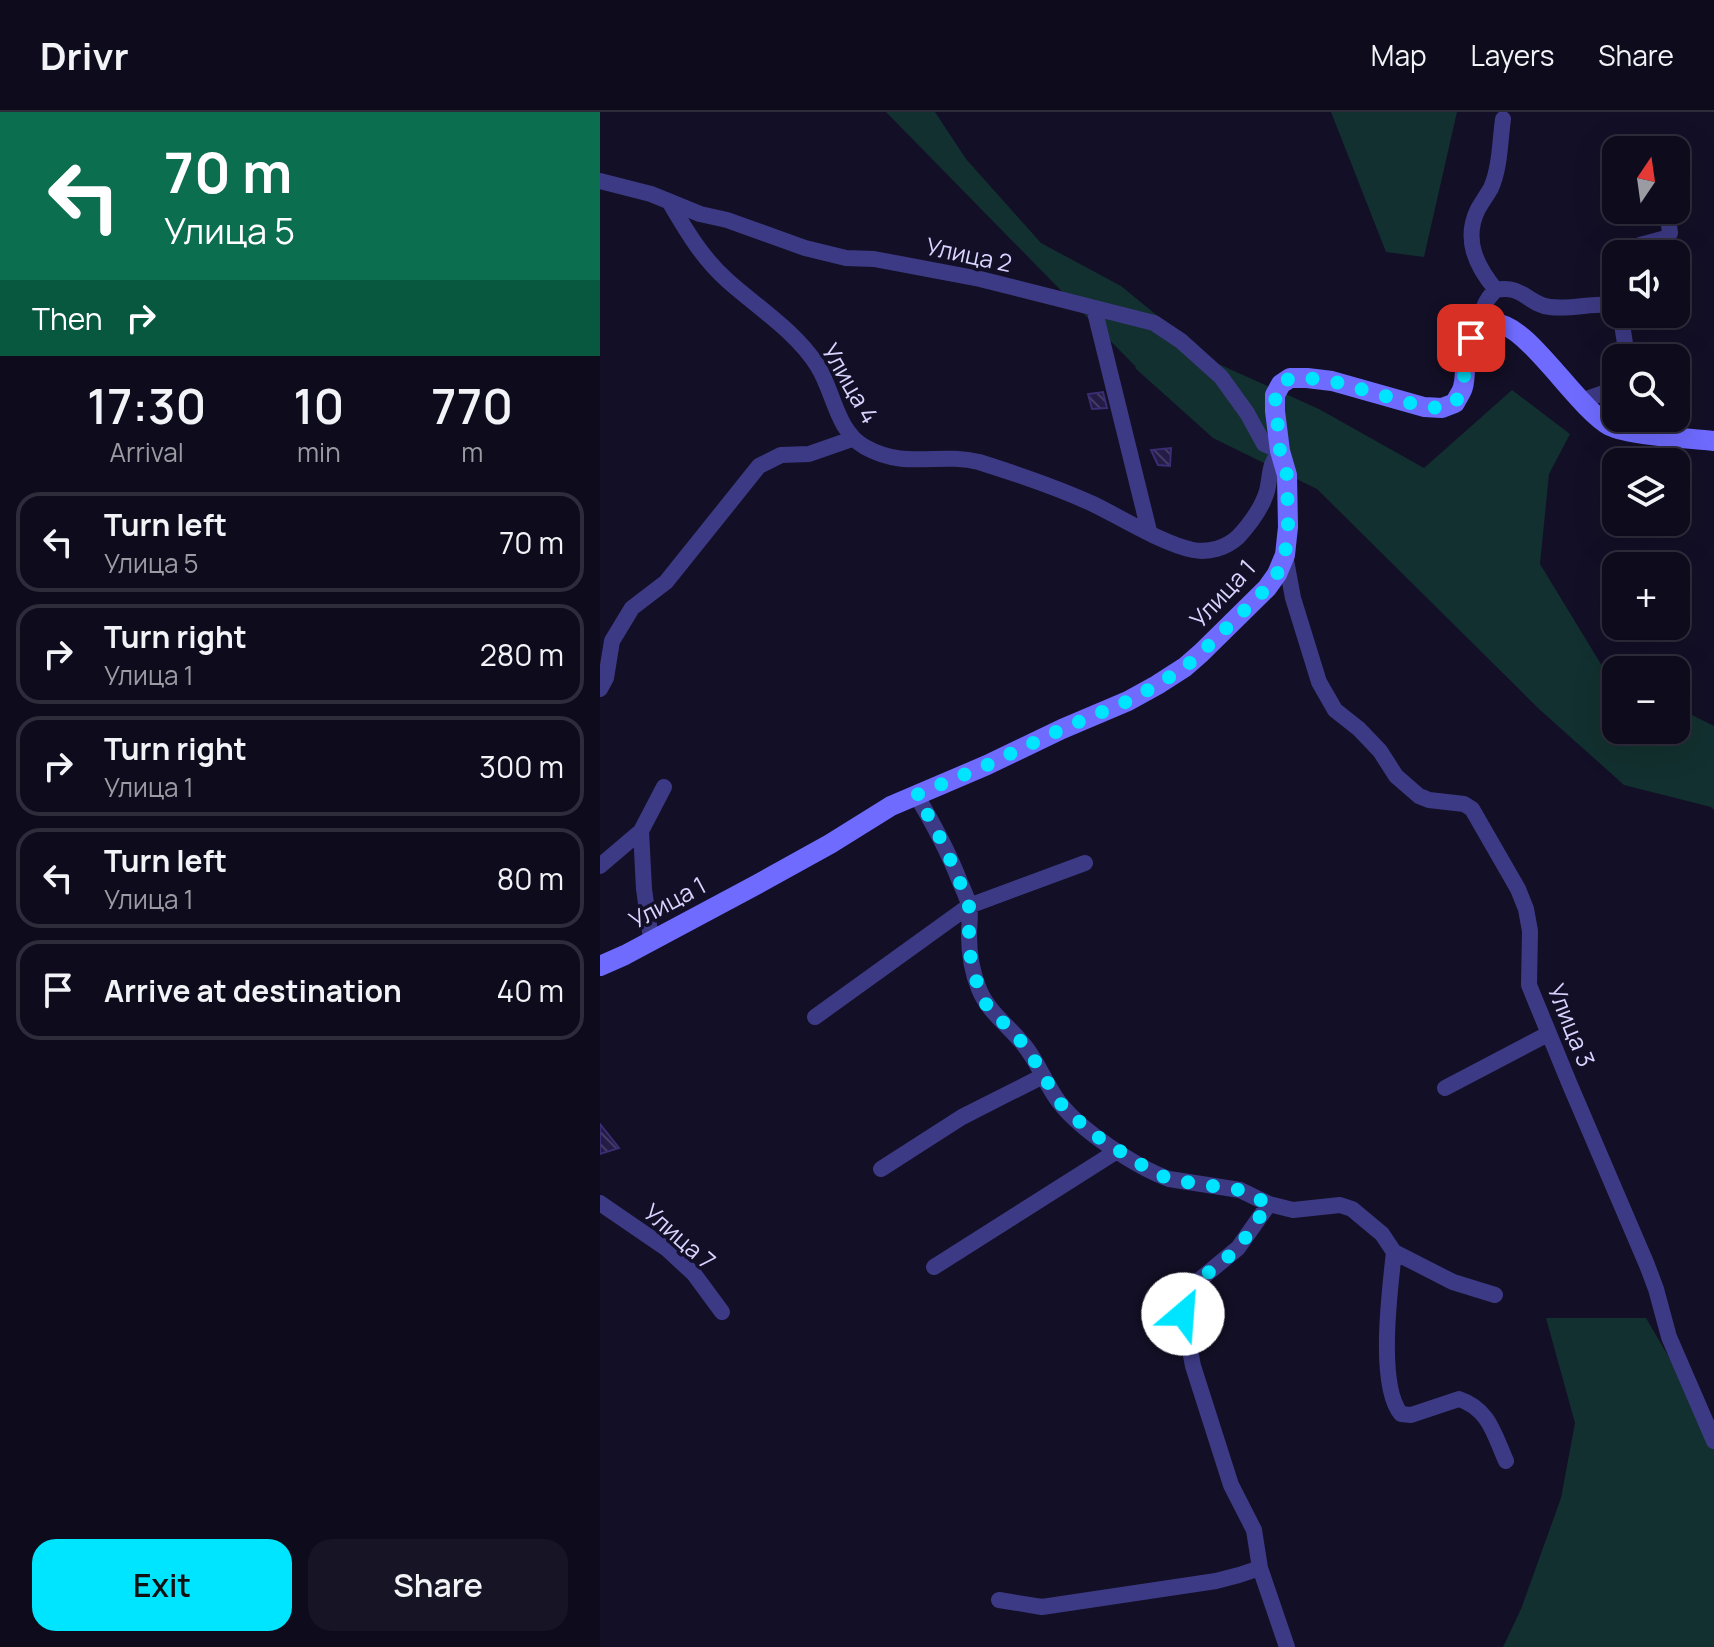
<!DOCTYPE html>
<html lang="en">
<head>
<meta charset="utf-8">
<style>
	:root { --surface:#0e0b1c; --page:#171425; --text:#f1f3f6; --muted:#9b9ba3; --line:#2e2b3b; --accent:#00e5ff }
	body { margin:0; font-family:Manrope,sans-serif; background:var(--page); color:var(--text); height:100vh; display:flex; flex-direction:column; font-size:30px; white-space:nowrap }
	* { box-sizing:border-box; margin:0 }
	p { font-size:26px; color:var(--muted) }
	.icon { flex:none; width:44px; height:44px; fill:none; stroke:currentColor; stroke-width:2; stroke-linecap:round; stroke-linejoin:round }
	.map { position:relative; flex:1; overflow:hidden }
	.drawer { display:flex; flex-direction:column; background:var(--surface); width:600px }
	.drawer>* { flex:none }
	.hud { background:#0b6e4f; color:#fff; overflow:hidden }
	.needle { width:52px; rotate:13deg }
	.controls { position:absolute; left:1002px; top:24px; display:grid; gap:16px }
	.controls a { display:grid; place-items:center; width:88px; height:88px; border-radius:16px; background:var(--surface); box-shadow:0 8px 32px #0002,0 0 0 2px var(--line); font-size:40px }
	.pin { position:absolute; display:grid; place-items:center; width:68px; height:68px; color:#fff; margin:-34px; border-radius:16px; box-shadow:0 4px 12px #0006 }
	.me { position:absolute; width:88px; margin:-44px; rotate:27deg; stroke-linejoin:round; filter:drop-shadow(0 0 6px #0008) }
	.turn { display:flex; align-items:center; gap:28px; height:168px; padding:0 32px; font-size:36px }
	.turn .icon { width:104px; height:104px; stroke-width:2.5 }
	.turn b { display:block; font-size:56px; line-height:68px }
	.then { display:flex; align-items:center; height:76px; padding:0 32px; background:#0003; gap:16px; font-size:30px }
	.eta { display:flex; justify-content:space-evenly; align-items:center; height:136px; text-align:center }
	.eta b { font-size:48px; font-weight:600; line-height:56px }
	.primary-button { display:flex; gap:16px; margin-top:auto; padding:16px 32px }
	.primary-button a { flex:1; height:92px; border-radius:24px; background:var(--accent); color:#111; font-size:32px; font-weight:600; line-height:92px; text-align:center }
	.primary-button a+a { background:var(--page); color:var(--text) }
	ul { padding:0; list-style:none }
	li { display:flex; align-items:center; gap:24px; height:100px; margin:0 16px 12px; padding:0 16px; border:4px solid var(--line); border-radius:24px }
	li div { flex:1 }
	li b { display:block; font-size:30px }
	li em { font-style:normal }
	header { display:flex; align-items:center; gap:48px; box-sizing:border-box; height:112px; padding:0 40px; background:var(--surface); border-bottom:2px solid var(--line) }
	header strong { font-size:38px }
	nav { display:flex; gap:44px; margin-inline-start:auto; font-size:28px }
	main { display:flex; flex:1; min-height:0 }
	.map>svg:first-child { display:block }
</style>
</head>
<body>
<header>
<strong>Drivr</strong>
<nav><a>Map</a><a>Layers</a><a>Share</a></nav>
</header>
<main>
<section class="drawer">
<div class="hud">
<div class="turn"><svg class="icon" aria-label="left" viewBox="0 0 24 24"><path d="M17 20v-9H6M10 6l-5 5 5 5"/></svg><div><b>70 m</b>Улица 5</div></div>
<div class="then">Then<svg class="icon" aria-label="right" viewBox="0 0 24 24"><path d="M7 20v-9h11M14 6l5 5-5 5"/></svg></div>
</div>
<div class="eta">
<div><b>17:30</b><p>Arrival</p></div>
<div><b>10</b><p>min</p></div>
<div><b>770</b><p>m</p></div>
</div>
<ul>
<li><svg class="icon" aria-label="left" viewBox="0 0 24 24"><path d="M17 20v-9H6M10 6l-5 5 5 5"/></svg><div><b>Turn left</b><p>Улица 5</p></div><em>70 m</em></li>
<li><svg class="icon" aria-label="right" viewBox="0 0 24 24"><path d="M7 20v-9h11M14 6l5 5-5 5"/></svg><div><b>Turn right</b><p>Улица 1</p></div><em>280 m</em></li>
<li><svg class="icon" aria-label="right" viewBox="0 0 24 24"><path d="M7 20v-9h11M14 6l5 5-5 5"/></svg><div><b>Turn right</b><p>Улица 1</p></div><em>300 m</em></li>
<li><svg class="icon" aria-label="left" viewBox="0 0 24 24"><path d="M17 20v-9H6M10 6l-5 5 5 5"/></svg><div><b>Turn left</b><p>Улица 1</p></div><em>80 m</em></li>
<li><svg class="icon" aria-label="arrive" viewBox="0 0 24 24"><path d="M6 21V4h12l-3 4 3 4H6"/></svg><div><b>Arrive at destination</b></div><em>40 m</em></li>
</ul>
<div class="primary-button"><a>Exit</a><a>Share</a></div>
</section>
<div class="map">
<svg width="1114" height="1535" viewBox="0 0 1114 1535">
	<defs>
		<pattern id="building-back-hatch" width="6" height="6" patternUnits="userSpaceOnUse" patternTransform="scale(2)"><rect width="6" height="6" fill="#241b47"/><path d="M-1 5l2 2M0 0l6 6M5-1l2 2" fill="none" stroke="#433b63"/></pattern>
	</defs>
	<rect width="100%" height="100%" fill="#130f26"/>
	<!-- grass -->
	<path fill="#12302f" d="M286,0h49l31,47 75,84 80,43 93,76 105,47 105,59 88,-78 58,44 -21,40 -9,90 67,110 9,4v52h60v-23l38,19v84l-3,-3 -87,-22 -85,-76 -222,-220 -104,-51 -78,-70 1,-1z
		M731,0h126l-33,145 -38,-5z
		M946,1206h100l68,116v213h-211l18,-38 40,-111 14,-75z"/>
	<!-- building -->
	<path fill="url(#building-back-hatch)" stroke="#3b2d73" stroke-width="2" d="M503,280l4,16 -15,1 -4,-15z
		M571,336l-1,18 -12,-1 -7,-15z
		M0,1012l19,24 -19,6z"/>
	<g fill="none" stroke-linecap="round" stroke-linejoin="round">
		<!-- street -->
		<path stroke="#3d3a85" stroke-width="16" d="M1058,31l1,7
			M0,69l51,13 49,20 27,6 78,28 41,10 28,1 106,20 174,44 27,18 40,36 26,36 17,31 16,7c-12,15 -9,23 -13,40 -5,17 -17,33 -29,46 -12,11 -29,16 -45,13 -30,-6 -71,-32 -100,-46 -37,-17 -76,-30 -114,-42 -40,-10 -73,8 -114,-15 -29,-16 -31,-56 -48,-82 -22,-34 -60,-58 -89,-84 -25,-22 -41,-49 -58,-78
			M1036,142l4,-9 26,-7 4,-5 -3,-23
			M896,178c26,-6 33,15 54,17 22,3 44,-5 66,-2
			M1022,202l-1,4 5,32 -2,8
			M496,204l53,215
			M879,217c2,-15 5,-29 17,-39 -20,-24 -33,-51 -18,-81 4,-7 9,-14 13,-21 9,-20 9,-47 12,-69
			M981,289l28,-10 7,-8
			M685,443l8,43 26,84 16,28 24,19 21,22 16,25 23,20 10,4 35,4 8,5 46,80 8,20 4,22 -1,54 41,100 77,180 9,24 13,48 45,104
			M0,577l6,-11 6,-37 20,-33 34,-26 93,-116 22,-11 28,-1 43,-15
			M316,683c17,28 32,56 44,87 3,7 7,15 9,23 2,9 0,21 0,30 0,19 3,37 10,54 9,23 30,37 45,56 14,17 22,40 35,57 21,28 77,65 110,77l71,11 29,14 24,6 47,-5 12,4 30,25 12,18 59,30 42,13
			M0,754l41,-35
			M51,827l-7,-50 -3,-58 23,-44
			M215,905l154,-111 116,-43
			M845,976l103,-54
			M281,1057l81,-52 81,-41
			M0,1091l67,46 27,25 28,38
			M669,1092l-31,44 -46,38 -7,13 -2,15 10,52 38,119 23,45 6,38 27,79
			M794,1140c-4,37 -17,133 7,162l10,1 48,-16c30,10 35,35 47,62
			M334,1155l183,-116
			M399,1488l43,7 174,-26 23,-6 21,-7"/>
		<!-- secondary -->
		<path stroke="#6f6bff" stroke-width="20" d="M0,854l25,-11 131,-70 74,-41 61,-38 96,-41 75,-36 66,-28 29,-16 28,-18 16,-14 66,-65 10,-14 8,-19 3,-28 -1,-52 -7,-24 -5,-40v-16l6,-11 9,-6h17l25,3 92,26 18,1 13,-5c2,-5 7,-11 8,-16 5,-18 -3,-46 16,-58 3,-2 14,-5 18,-5 30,0 82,86 113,102 21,10 79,12 104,15"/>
	</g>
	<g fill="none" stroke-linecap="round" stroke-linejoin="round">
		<!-- route -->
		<path stroke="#00e5ff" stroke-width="14" stroke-dasharray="0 25.2" d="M583,1202c6,-37 33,-42 56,-68 11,-13 19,-28 30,-42l-29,-14 -60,-9 -22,-6 -56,-35 -16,-12 -26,-25 -33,-55 -21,-23 -14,-12 -10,-15 -10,-31 -3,-21v-40l-13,-34 -22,-47 -18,-30 71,-30 75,-36 66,-28 29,-16 28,-18 16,-14 66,-65 10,-14 8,-19 3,-28 -1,-52 -7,-24 -5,-56 6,-11 9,-6h17l25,3 92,26 18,1 13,-5 8,-15 4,-42 4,-8"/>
	</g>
	<g text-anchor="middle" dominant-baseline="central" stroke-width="7" stroke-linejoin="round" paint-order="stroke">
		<!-- street labels -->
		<g font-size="24" fill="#d9d4ff" stroke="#130f26">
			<text transform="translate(369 142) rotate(12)">Улица 2</text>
			<text transform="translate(251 271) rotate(60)">Улица 4</text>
			<text transform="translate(622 481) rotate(-47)">Улица 1</text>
			<text transform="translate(67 790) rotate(-28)">Улица 1</text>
			<text transform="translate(972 913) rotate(68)">Улица 3</text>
			<text transform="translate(80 1124) rotate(41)">Улица 7</text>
		</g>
	</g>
</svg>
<div class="controls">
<a><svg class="needle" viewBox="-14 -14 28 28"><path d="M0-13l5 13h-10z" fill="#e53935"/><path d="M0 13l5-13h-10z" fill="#9b9ba3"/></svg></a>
<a><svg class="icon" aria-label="sound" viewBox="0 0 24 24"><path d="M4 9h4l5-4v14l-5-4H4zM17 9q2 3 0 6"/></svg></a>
<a><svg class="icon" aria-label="search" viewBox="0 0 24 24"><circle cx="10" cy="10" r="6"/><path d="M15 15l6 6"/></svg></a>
<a><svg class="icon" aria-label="layers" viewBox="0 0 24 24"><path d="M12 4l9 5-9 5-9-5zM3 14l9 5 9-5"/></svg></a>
<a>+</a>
<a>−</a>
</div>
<div class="pin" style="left:871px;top:226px;background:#d93025"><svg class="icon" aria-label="arrive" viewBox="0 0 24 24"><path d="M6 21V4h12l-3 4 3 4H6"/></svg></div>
<svg class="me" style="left:583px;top:1202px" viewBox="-20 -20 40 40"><circle r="19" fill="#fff"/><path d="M0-13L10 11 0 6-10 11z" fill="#00e5ff"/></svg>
</div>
</main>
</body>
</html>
